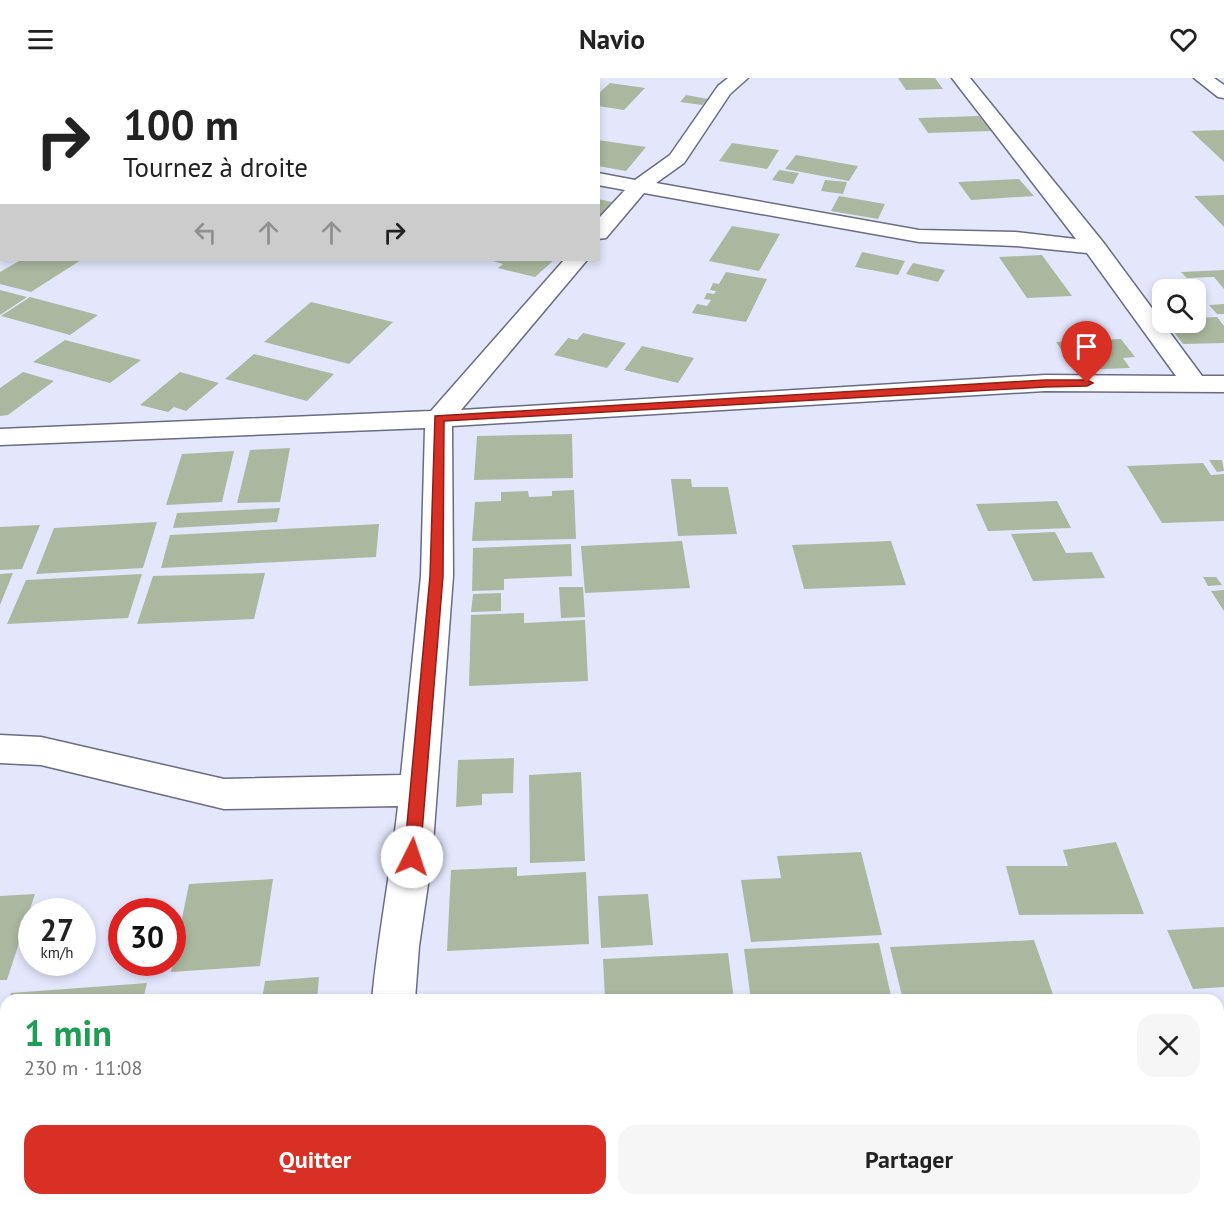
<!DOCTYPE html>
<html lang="fr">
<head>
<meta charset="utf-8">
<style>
	:root { --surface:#fff; --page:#f6f6f6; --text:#222; --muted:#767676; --accent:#d93025 }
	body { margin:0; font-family:"PT Sans",sans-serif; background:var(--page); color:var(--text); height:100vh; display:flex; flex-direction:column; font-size:22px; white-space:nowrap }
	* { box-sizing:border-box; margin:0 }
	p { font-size:20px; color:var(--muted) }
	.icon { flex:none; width:33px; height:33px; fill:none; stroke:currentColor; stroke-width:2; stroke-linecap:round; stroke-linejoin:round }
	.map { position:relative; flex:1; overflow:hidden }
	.panel { position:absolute; left:0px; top:916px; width:1224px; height:212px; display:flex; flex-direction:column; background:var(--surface); border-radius:18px 18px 0 0; box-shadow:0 3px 9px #0003 }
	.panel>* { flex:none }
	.top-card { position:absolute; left:0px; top:0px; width:600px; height:183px; box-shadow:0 3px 9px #0003; background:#fff; color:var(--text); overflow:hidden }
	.buttons { position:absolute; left:1152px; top:201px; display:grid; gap:12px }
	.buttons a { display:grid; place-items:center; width:54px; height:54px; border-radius:12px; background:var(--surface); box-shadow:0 3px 9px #0003; font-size:30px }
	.speed { position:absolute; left:18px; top:820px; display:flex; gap:12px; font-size:30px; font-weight:700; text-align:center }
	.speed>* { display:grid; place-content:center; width:78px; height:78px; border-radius:50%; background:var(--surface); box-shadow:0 3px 9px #0003; line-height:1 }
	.speed small { font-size:15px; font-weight:400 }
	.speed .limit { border:9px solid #d22; background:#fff; color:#111 }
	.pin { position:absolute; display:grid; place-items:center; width:51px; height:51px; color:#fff; margin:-62px -26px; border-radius:50% 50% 50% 0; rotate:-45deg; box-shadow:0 0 6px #0007 }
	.pin .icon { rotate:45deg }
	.me { position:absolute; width:66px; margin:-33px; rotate:4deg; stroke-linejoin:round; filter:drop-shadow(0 0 4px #0008) }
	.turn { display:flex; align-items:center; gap:21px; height:126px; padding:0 24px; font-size:27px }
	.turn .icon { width:78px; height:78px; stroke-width:2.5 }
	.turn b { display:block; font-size:42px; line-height:51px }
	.lanes { display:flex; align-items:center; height:57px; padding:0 24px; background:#0003; justify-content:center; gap:30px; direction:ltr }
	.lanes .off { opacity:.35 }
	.round { display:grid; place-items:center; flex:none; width:63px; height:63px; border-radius:18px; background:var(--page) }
	.summary { display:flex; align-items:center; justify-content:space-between; height:102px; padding:0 24px }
	h1 { font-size:36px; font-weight:800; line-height:45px; color:#1e9e55 }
	.button { display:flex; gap:12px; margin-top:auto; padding:12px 24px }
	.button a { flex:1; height:69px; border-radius:18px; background:var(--accent); color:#fff; font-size:24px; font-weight:800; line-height:69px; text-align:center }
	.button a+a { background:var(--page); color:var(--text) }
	header { display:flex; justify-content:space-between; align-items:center; height:78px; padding:0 24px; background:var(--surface); font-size:27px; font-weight:800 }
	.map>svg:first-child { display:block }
</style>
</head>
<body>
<header><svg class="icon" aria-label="menu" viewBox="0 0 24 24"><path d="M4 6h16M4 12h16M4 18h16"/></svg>Navio<svg class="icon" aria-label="heart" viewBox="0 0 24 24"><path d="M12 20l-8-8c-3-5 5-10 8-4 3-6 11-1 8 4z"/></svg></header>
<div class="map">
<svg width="1224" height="1127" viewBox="0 0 1224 1127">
	<rect width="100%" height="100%" fill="#e4e7fc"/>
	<!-- building -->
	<path fill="#abb8a0" d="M898,0h37l8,11 -37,1z
		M610,5l35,5 -21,22 -26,-4v-12z
		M686,17l22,4 -6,6 -22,-3z
		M979,38l12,15 -63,2 -10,-15z
		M1224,52v32l-33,-31z
		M598,62l48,7 -20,24 -28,-5z
		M732,65l47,7 -12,19 -48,-8z
		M796,77l62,11 -9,15 -64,-12z
		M779,92l20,3 -6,11 -21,-4z
		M1019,101l15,17 -63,4 -13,-18z
		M825,102l22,2 -4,12 -22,-3z
		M1224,117v32l-30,-31z
		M839,118l46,8 -7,15 -47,-8z
		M598,121l14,3 -14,15z
		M732,148l48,8 -21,37 -50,-10z
		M862,174l43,9 -7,14 -43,-8z
		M1042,177l30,41 -45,2 -28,-41z
		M21,182h60l-50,32 -31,-8v-12z
		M490,182h64l-19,17 -37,-9 5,-4z
		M913,185l32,7 -7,12 -32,-8z
		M1224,192v19l-10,-12 -27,1 -6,-6z
		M726,194l41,7 -21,43 -54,-9 5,-9 10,2 4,-6 -7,-1 3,-6 7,1 2,-3 -6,-1 3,-7 6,1z
		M0,212l27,7 -27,18z
		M30,219l68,18 -28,20 -69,-19z
		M311,224l82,20 -44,42 -85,-22z
		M1224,226v10h-7l-8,-9z
		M1217,239l7,9v17l-41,1 -17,-22h30v-4z
		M583,255l43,10 -19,25 -53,-13 14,-17 9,2z
		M1121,261l14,18 -12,1 7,10 -55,2 -19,-28z
		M65,262l76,20 -31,23 -77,-21z
		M642,268l52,12 -16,25 -54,-13z
		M254,276l80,20 -27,27 -82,-22z
		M23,294l31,9 -46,34 -8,1v-28z
		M180,294l39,11 -33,28 -12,-4 -6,5 -28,-7z
		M572,356l1,44 -99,2 3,-44z
		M290,370l-10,54 -43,1 13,-53z
		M234,373l-12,51 -56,3 16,-51z
		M1209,382h13l2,11 -7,1z
		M1203,385l8,12 13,-1v47l-62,2 -35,-57z
		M671,401h20l1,8h36l9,47 -59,2z
		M574,412l2,49 -104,2 3,-39 26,-1v-9l27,-1 1,6 23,-1v-5z
		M1057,423l14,27 -83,3 -12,-27z
		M280,430l-3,14 -104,6 4,-15z
		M157,444l-14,46 -107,6 18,-46z
		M379,446l-3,33 -215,11 9,-33z
		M40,447l-18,44 -22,1v-43z
		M1055,454l11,21 26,-1 13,26 -72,3 -22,-47z
		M682,463l8,47 -105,5 -4,-47z
		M891,463l15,44 -102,4 -12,-44z
		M571,466l1,32 -68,3v11l-32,1 1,-43z
		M13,495l-13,32v-31z
		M265,495l-11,46 -117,5 16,-48z
		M142,496l-14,44 -121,6 19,-44z
		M1203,499h13l6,8 -14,1z
		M559,509h24l2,30 -24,1z
		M1224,512v21l-13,-20z
		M501,515v18l-30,1 2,-18z
		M524,535v10l61,-3 3,61 -119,5 2,-71z
		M514,680l-1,35 -31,1v11l-26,2 2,-47z
		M581,694l4,89 -55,2 -1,-88z
		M1116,764l28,72 -125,1 -13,-49h62l-5,-16z
		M861,774l21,83 -131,7 -10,-62 40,-2 -4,-22z
		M517,789v9l69,-4 3,72 -142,7 4,-81z
		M273,801l-13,87 -89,6 18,-88z
		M35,816l-28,86h-7v-84z
		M648,816l5,51 -52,3 -3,-52z
		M1224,849v60l-31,2 -26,-59z
		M1034,862l21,60h-152l-13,-53z
		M879,865l13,57h-141l-7,-51z
		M728,875l6,47h-129l-2,-41z
		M319,899l-2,23h-55l3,-19z
		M147,905l-4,17h-134l2,-7z
		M6,933v45l-6,1v-27z
		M125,1122h174l-1,5h-174z
		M459,1122h68v5h-68z
		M546,1122h68v5h-68z"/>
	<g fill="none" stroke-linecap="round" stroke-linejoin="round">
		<!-- street casing -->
		<g stroke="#696c82" stroke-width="3">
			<path id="street" d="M32,0h24l1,2h-24z
				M232,0h19l-20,2z
				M728,0h20l-18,16 -46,69 -28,20 263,47 96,2 61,7 -124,-161h18l133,164 99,134h22v16l-179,-1 -593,35 1,150 -21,281 -13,89 -4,54h-43c6,-65 19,-129 26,-194l-174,3 -183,-44 -41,-2v-28l41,2 183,42 177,-4 20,-199 4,-148 -425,17v-16l431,-18 133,-151h23l-126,150 584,-35 131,1 -89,-123 -72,-7 -96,-4 -275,-49 -38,45 -8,1v-20l27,-29 -27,-5v-12l37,7 35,-25 48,-69z
				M1194,0h20l10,7v13l-6,-1z
				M0,124h2l-2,13z
				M353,1122h48v5h-48z
				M926,1122h54l-2,5h-54z
				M1057,1122h64l2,5h-64z"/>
		</g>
		<!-- path -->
		<path stroke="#9597a7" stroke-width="2" stroke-dasharray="1.5 1.5" stroke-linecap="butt" d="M492,2l2,-2"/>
		<!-- street -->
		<use href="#street" fill="#fff" fill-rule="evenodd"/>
	</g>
	<!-- route -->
	<path fill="#d93025" stroke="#8d1f18" stroke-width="1.5" d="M1045,302h42l6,3 -6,3 -42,1 -601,34 -1,155 -23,281 -3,5 -5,2 -6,-2 -2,-5 26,-281 5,-160z"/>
</svg>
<div class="buttons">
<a><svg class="icon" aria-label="search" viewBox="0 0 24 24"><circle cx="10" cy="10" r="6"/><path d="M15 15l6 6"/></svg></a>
</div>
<div class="speed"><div>27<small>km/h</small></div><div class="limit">30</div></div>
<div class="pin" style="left:1087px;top:305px;background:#d93025"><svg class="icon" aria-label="arrive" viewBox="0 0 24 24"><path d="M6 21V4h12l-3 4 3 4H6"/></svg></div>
<svg class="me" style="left:412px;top:779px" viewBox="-20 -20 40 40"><circle r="19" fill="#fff"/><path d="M0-13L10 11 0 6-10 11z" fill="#d93025"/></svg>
<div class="top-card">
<div class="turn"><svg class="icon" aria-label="right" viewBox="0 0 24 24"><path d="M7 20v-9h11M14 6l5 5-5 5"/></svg><div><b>100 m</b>Tournez à droite</div></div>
<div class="lanes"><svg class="icon off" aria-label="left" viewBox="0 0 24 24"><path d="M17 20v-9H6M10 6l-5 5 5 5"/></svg><svg class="icon off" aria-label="ahead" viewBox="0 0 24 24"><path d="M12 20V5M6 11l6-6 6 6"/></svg><svg class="icon off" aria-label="ahead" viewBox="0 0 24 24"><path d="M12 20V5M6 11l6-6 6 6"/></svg><svg class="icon" aria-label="right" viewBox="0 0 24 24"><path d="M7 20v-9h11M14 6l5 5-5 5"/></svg></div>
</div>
<section class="panel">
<div class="summary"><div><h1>1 min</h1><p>230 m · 11:08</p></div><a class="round"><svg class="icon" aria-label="close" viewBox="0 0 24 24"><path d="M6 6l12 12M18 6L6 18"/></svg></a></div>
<div class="button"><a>Quitter</a><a>Partager</a></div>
</section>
</div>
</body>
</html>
